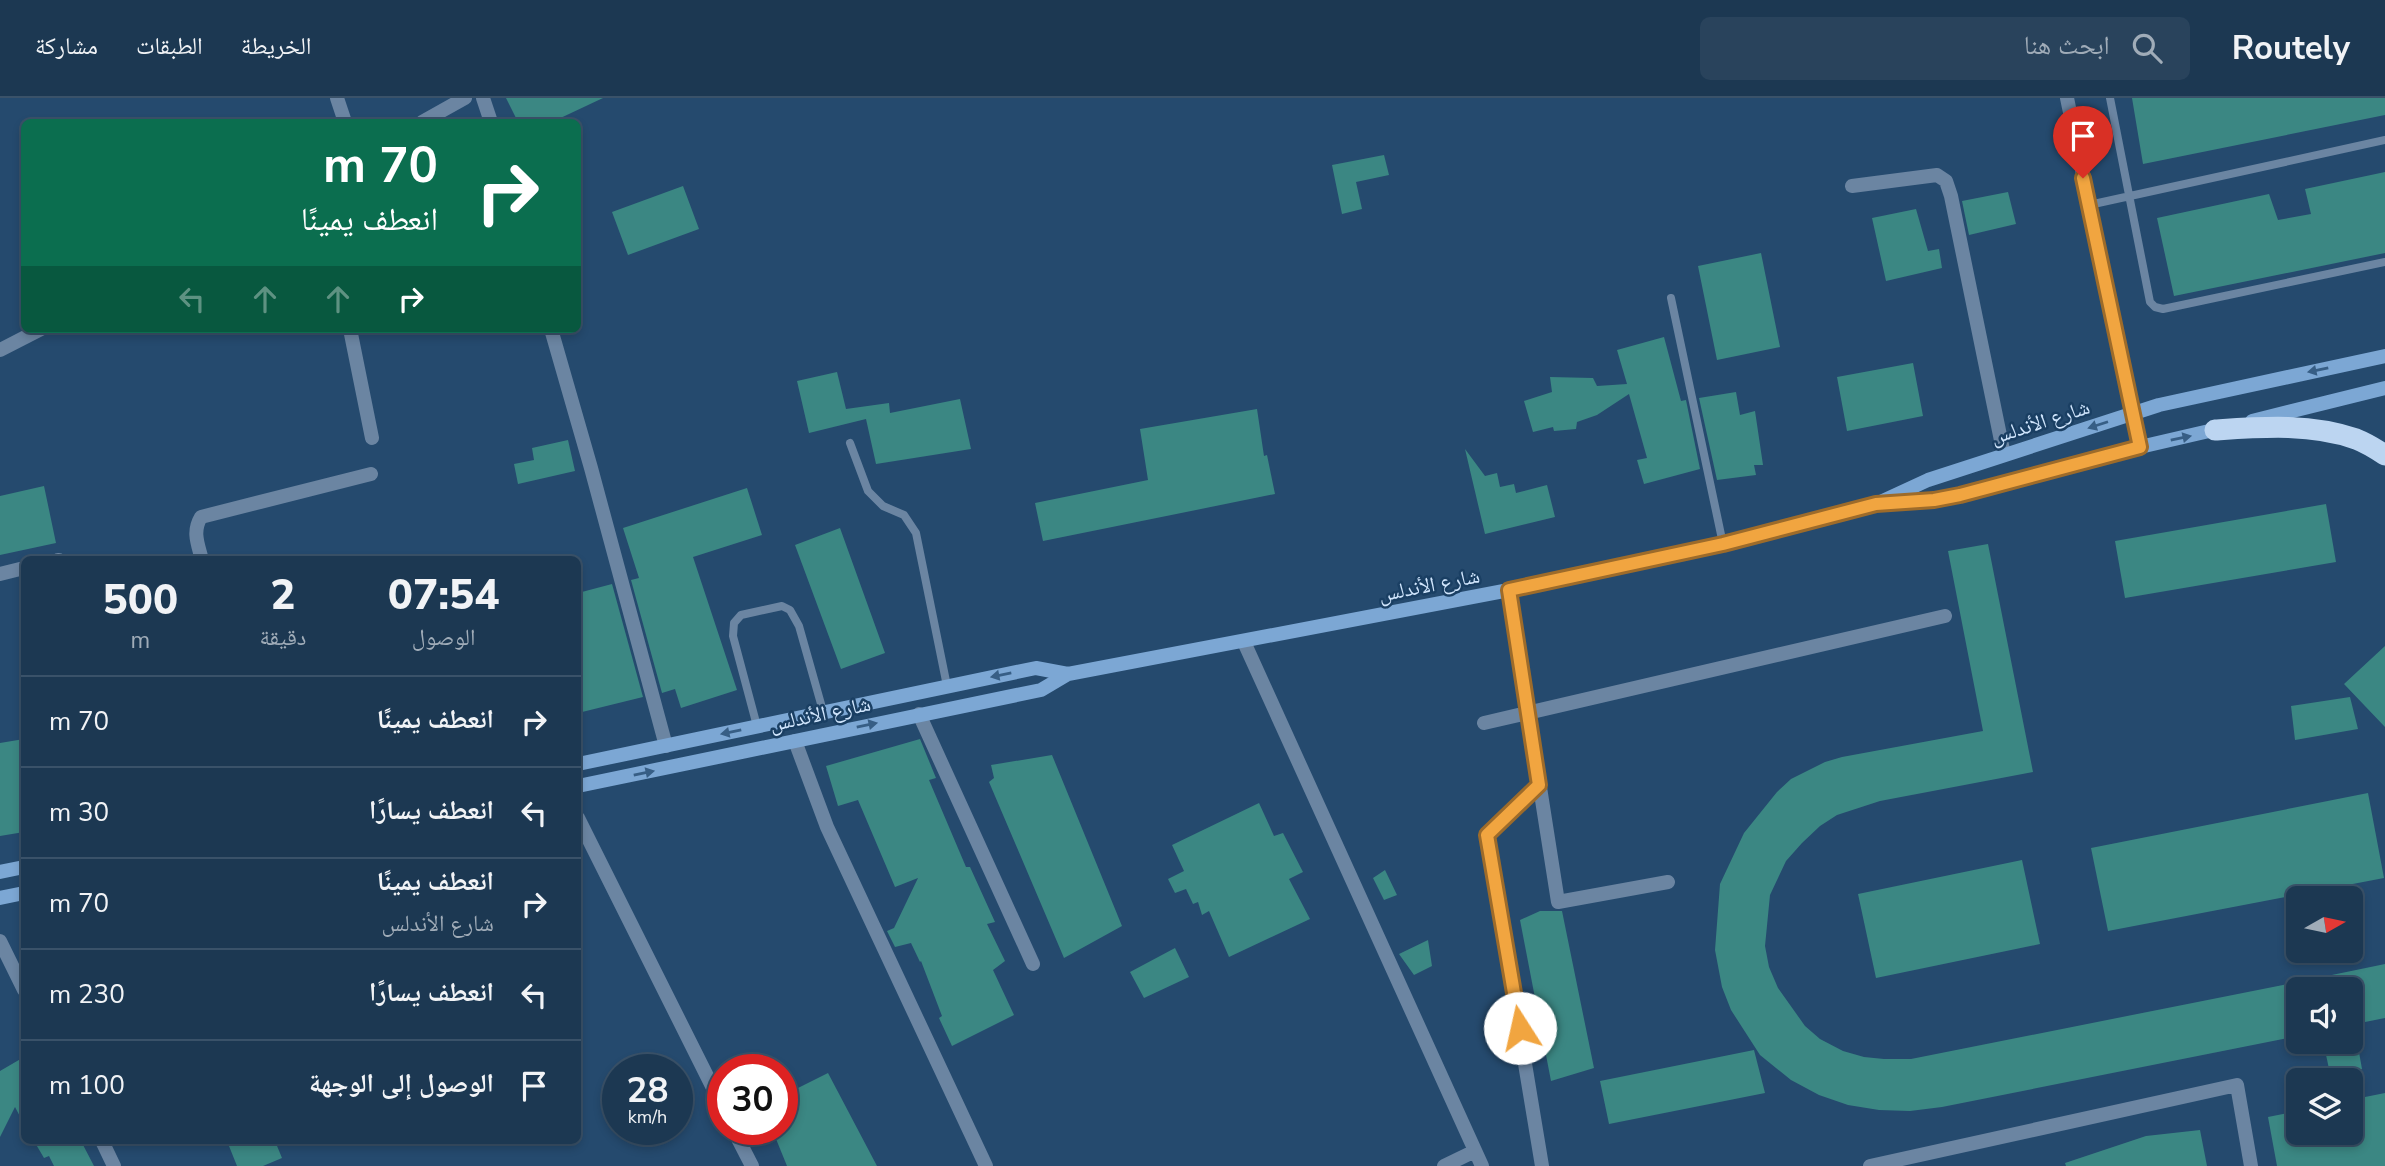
<!DOCTYPE html>
<html lang="ar">
<head>
<meta charset="utf-8">
<style>
	:root { --surface:#1c3852; --page:#29435c; --text:#f1f3f6; --muted:#a0acb8; --line:#3a5269 }
	body { margin:0; font-family:"Nunito Sans","Noto Naskh Arabic",sans-serif; background:var(--page); color:var(--text); direction:rtl; height:100vh; display:flex; flex-direction:column; font-size:26px; white-space:nowrap }
	* { box-sizing:border-box; margin:0 }
	p { font-size:23px; color:var(--muted) }
	.icon { flex:none; width:38px; height:38px; fill:none; stroke:currentColor; stroke-width:2; stroke-linecap:round; stroke-linejoin:round }
	.map { position:relative; flex:1; overflow:hidden; direction:ltr }
	.details { position:absolute; left:21px; top:458px; width:560px; height:588px; display:flex; flex-direction:column; background:var(--surface); border-radius:10px; box-shadow:0 4px 10px #0003,0 0 0 2px var(--line); direction:rtl }
	.details>* { flex:none }
	.top-card { position:absolute; left:21px; top:21px; width:560px; height:214px; border-radius:10px; box-shadow:0 4px 10px #0003,0 0 0 2px var(--line); direction:rtl; background:#0b6e4f; color:#fff; overflow:hidden }
	.needle { width:46px; rotate:81deg }
	.tools { position:absolute; left:2286px; top:788px; display:grid; gap:14px }
	.tools a { display:grid; place-items:center; width:77px; height:77px; border-radius:10px; background:var(--surface); box-shadow:0 4px 10px #0003,0 0 0 2px var(--line); font-size:35px }
	.speed { position:absolute; left:602px; top:956px; display:flex; gap:14px; font-size:35px; font-weight:700; text-align:center }
	.speed>* { display:grid; place-content:center; width:91px; height:91px; border-radius:50%; background:var(--surface); box-shadow:0 4px 10px #0003,0 0 0 2px var(--line); line-height:1 }
	.speed small { font-size:18px; font-weight:400 }
	.speed .limit { border:10px solid #d22; background:#fff; color:#111 }
	.pin { position:absolute; display:grid; place-items:center; width:60px; height:60px; color:#fff; margin:-72px -30px; border-radius:50% 50% 50% 0; rotate:-45deg; box-shadow:0 0 7px #0007 }
	.pin .icon { rotate:45deg }
	.me { position:absolute; width:77px; margin:-38px; rotate:350deg; stroke-linejoin:round; filter:drop-shadow(0 0 5px #0008) }
	.turn { display:flex; align-items:center; gap:24px; height:147px; padding:0 28px; font-size:32px }
	.turn .icon { width:91px; height:91px; stroke-width:2.5 }
	.turn b { display:block; font-size:49px; line-height:60px }
	.lanes { display:flex; align-items:center; height:66px; padding:0 28px; background:#0003; justify-content:center; gap:35px; direction:ltr }
	.lanes .off { opacity:.35 }
	.eta { display:flex; justify-content:space-evenly; align-items:center; height:119px; text-align:center }
	.eta b { font-size:42px; font-weight:800; line-height:49px }
	ul { padding:0; list-style:none }
	li { display:flex; align-items:center; gap:21px; height:91px; padding:0 28px; border-top:2px solid var(--line) }
	li div { flex:1 }
	li b { display:block; font-size:26px }
	li em { font-style:normal }
	header { display:flex; align-items:center; gap:42px; box-sizing:border-box; height:98px; padding:0 35px; background:var(--surface); border-bottom:2px solid var(--line) }
	header strong { font-size:33px }
	nav { display:flex; gap:38px; margin-inline-start:auto; font-size:24px }
	.search { width:490px; height:63px; background:var(--page); display:flex; align-items:center; gap:18px; box-sizing:border-box; padding:0 24px; border-radius:10px; color:var(--muted); font-size:26px }
	.map>svg:first-child { display:block }
</style>
</head>
<body>
<header>
<strong>Routely</strong>
<div class="search"><svg class="icon" aria-label="search" viewBox="0 0 24 24"><circle cx="10" cy="10" r="6"/><path d="M15 15l6 6"/></svg>ابحث هنا</div>
<nav><a>الخريطة</a><a>الطبقات</a><a>مشاركة</a></nav>
</header>
<div class="map">
<svg width="2385" height="1068" viewBox="0 0 2385 1068">
	<rect width="100%" height="100%" fill="#254a6e"/>
	<!-- building -->
	<path fill="#3b8783" d="M506,0h97l-51,24h-34z
		M2132,0h253v17l-242,49z
		M1384,57l5,20 -33,7 6,27 -20,5 -10,-49z
		M2385,74v81l-211,43 -17,-78 112,-24 9,26 33,-6 -6,-25z
		M683,88l16,43 -71,26 -16,-43z
		M2008,94l8,32 -47,11 -7,-34z
		M1916,111l12,42 11,-2 3,19 -56,13 -14,-63z
		M1761,155l19,94 -63,13 -19,-94z
		M1664,239l17,64 5,-1 14,69 -56,15 -7,-24 10,-2 -18,-64 -32,21 -20,7 -1,7 -22,2 -1,-4 -20,5 -9,-31 28,-9 -2,-15 43,1 4,8 30,-2 -10,-34z
		M1913,265l10,53 -76,15 -10,-54z
		M837,274l9,37 43,-6 1,10 70,-14 11,50 -95,15 -10,-45 -57,14 -12,-52z
		M1736,294l4,23 15,-4 8,54h-9l2,10 -39,5 -18,-82z
		M1257,311l7,47 3,-1 8,39 -232,47 -8,-38 113,-23 -8,-51z
		M568,342l7,31 -57,13 -4,-20 20,-4 -2,-12z
		M1465,351l20,27 12,-3 3,14 14,-3 2,9 31,-8 8,32 -70,17z
		M44,388l12,57 -56,12v-59z
		M747,390l15,47 -69,22 44,133 -56,18 -6,-19 -13,4 -31,-113 8,-2 -16,-50z
		M2326,406l10,58 -211,36 -10,-57z
		M840,430l45,125 -44,16 -46,-124z
		M1988,446l45,228 -153,29 -43,14 -17,11 -18,17 -16,18 -16,34 -5,51 4,21 9,21 27,38 15,13 23,12 21,6 20,2h27l387,-77v54l-356,71 -32,4 -31,-1 -31,-5 -29,-10 -28,-15 -31,-25 -29,-45 -9,-23 -7,-37 5,-66 24,-51 33,-41 14,-13 34,-17 17,-5 141,-26 -35,-180z
		M612,486l31,113 -65,16v-120z
		M2385,548v81l-41,-43z
		M2350,599l8,32 -63,11 -4,-34z
		M24,641v93l-24,4v-93z
		M920,641l16,39 -7,2 37,87h4l25,55 -8,2 18,37 -12,9 21,45 -62,31 -13,-28 3,-2 -21,-55 -1,1 -9,-19 -16,4 -8,-16 7,-3 24,-50 -23,9 -37,-87 -20,6 -12,-40z
		M1052,657l70,171 -58,32 -75,-176 5,-4 -3,-13z
		M2368,695l16,85 -276,53 -17,-83z
		M1259,705l15,33 9,-3 20,39 -14,7 21,40 -81,38 -20,-46 -7,4 -4,-13 -5,2 -7,-15 -11,4 -7,-14 16,-8 -12,-26z
		M2022,762l18,84 -164,34 -18,-84z
		M1385,772l12,25 -13,5 -11,-22z
		M1540,813h22l32,157 -43,13 -31,-161z
		M1428,842l4,26 -18,9 -15,-21z
		M1175,850l14,29 -45,21 -14,-26z
		M2385,866v54l-35,7v-36h-51l-1,-7z
		M2323,943h34l5,28 -31,9z
		M1754,952l11,43 -156,31 -9,-43z
		M24,959v67l-9,-17 -15,30v-66z
		M828,975l49,93h-90l-15,-37h10v-33z
		M2385,995v73h-108l-9,-49 30,-6v21h52v-32z
		M2200,1032l7,36h-141l-1,-3 81,-27z
		M34,1043h47l13,25h-40l-5,-10 -5,2z
		M227,1043h48l7,17 -19,8h-26z"/>
	<g fill="none" stroke-linecap="round" stroke-linejoin="round">
		<!-- lane -->
		<path stroke="#6b85a2" stroke-width="8" d="M2110,0l40,204 5,5 8,2 222,-47
			M2089,107l296,-65
			M1671,200l52,246
			M850,345l18,48 15,15 21,9 12,18 31,153
			M757,628l-24,-90 1,-13 7,-8 41,-9 8,4 9,16 24,85"/>
		<!-- street -->
		<path stroke="#6b85a2" stroke-width="14" d="M337,0l8,24
			M483,0l8,24
			M2067,0l73,349
			M422,24l43,-24
			M1852,88l85,-11 9,6 5,15 53,259
			M350,231l22,109
			M551,231l40,139 75,278
			M0,252l41,-21
			M58,462h1
			M202,462c-4,-16 -10,-28 -1,-43l170,-43
			M0,476l24,-6
			M1509,492l49,312 110,-20
			M1244,544l238,524
			M919,616l114,250
			M1484,625l461,-107
			M795,643l32,86 159,339
			M1539,687l-52,50 55,331
			M578,720l145,290
			M0,843l24,49
			M733,1031l19,37
			M102,1043l12,25
			M1444,1068l31,-15
			M1870,1068l367,-81 14,81"/>
		<!-- secondary -->
		<path stroke="#7ca7d4" stroke-width="14" d="M2252,323l133,-33
			M1884,405l50,-2 206,-54 82,-19
			M578,666l458,-96 32,6 441,-84 214,-46 153,-40 52,-24 231,-75 226,-49
			M578,688l463,-96 27,-16
			M0,774l24,-5
			M0,800l24,-5"/>
		<!-- highway -->
		<path stroke="#bcd5f1" stroke-width="21" d="M2215,332c46,-3 96,-7 141,9 10,4 20,10 29,16"/>
	</g>
	<!-- one-way arrows -->
	<defs><path id="oneway-solid" d="M-6-.8H1V-3.2L6.5 0L1 3.2V.8H-6Z" transform="scale(1.75)"/></defs>
	<g fill="#375e85">
		<use href="#oneway-solid" transform="translate(2318 272) rotate(168)"/>
		<use href="#oneway-solid" transform="translate(2098 327) rotate(162)"/>
		<use href="#oneway-solid" transform="translate(2181 340) rotate(-12)"/>
		<use href="#oneway-solid" transform="translate(1001 577) rotate(169)"/>
		<use href="#oneway-solid" transform="translate(867 627) rotate(-12)"/>
		<use href="#oneway-solid" transform="translate(731 634) rotate(168)"/>
		<use href="#oneway-solid" transform="translate(644 675) rotate(-12)"/>
	</g>
	<g fill="none" stroke-linecap="round" stroke-linejoin="round">
		<!-- route casing -->
		<g stroke="#9d6b2a" stroke-width="18">
			<path id="route" d="M1520,930l-33,-193 52,-50 -30,-195 214,-46 153,-40 58,-4 26,-5 180,-48 -57,-269"/>
		</g>
		<!-- route -->
		<use href="#route" stroke="#f1a540" stroke-width="12"/>
	</g>
	<g text-anchor="middle" dominant-baseline="central" stroke-width="5" stroke-linejoin="round" paint-order="stroke">
		<!-- street labels -->
		<g font-size="21" fill="#d1e6fd" stroke="#1a3f63">
			<text transform="translate(2040 324) rotate(-18)">شارع الأندلس</text>
			<text transform="translate(1429 487) rotate(-11)">شارع الأندلس</text>
			<text transform="translate(820 616) rotate(-12)">شارع الأندلس</text>
		</g>
	</g>
</svg>
<div class="tools">
<a><svg class="needle" viewBox="-14 -14 28 28"><path d="M0-13l5 13h-10z" fill="#e53935"/><path d="M0 13l5-13h-10z" fill="#a0acb8"/></svg></a>
<a><svg class="icon" aria-label="sound" viewBox="0 0 24 24"><path d="M4 9h4l5-4v14l-5-4H4zM17 9q2 3 0 6"/></svg></a>
<a><svg class="icon" aria-label="layers" viewBox="0 0 24 24"><path d="M12 4l9 5-9 5-9-5zM3 14l9 5 9-5"/></svg></a>
</div>
<div class="speed"><div>28<small>km/h</small></div><div class="limit">30</div></div>
<div class="pin" style="left:2083px;top:80px;background:#d93025"><svg class="icon" aria-label="arrive" viewBox="0 0 24 24"><path d="M6 21V4h12l-3 4 3 4H6"/></svg></div>
<svg class="me" style="left:1520px;top:930px" viewBox="-20 -20 40 40"><circle r="19" fill="#fff"/><path d="M0-13L10 11 0 6-10 11z" fill="#f1a540"/></svg>
<div class="top-card">
<div class="turn"><svg class="icon" aria-label="right" viewBox="0 0 24 24"><path d="M7 20v-9h11M14 6l5 5-5 5"/></svg><div><b>70 m</b>انعطف يمينًا</div></div>
<div class="lanes"><svg class="icon off" aria-label="left" viewBox="0 0 24 24"><path d="M17 20v-9H6M10 6l-5 5 5 5"/></svg><svg class="icon off" aria-label="ahead" viewBox="0 0 24 24"><path d="M12 20V5M6 11l6-6 6 6"/></svg><svg class="icon off" aria-label="ahead" viewBox="0 0 24 24"><path d="M12 20V5M6 11l6-6 6 6"/></svg><svg class="icon" aria-label="right" viewBox="0 0 24 24"><path d="M7 20v-9h11M14 6l5 5-5 5"/></svg></div>
</div>
<section class="details">
<div class="eta">
<div><b>07:54</b><p>الوصول</p></div>
<div><b>2</b><p>دقيقة</p></div>
<div><b>500</b><p>m</p></div>
</div>
<ul>
<li><svg class="icon" aria-label="right" viewBox="0 0 24 24"><path d="M7 20v-9h11M14 6l5 5-5 5"/></svg><div><b>انعطف يمينًا</b></div><em>70 m</em></li>
<li><svg class="icon" aria-label="left" viewBox="0 0 24 24"><path d="M17 20v-9H6M10 6l-5 5 5 5"/></svg><div><b>انعطف يسارًا</b></div><em>30 m</em></li>
<li><svg class="icon" aria-label="right" viewBox="0 0 24 24"><path d="M7 20v-9h11M14 6l5 5-5 5"/></svg><div><b>انعطف يمينًا</b><p>شارع الأندلس</p></div><em>70 m</em></li>
<li><svg class="icon" aria-label="left" viewBox="0 0 24 24"><path d="M17 20v-9H6M10 6l-5 5 5 5"/></svg><div><b>انعطف يسارًا</b></div><em>230 m</em></li>
<li><svg class="icon" aria-label="arrive" viewBox="0 0 24 24"><path d="M6 21V4h12l-3 4 3 4H6"/></svg><div><b>الوصول إلى الوجهة</b></div><em>100 m</em></li>
</ul>
</section>
</div>
</body>
</html>
